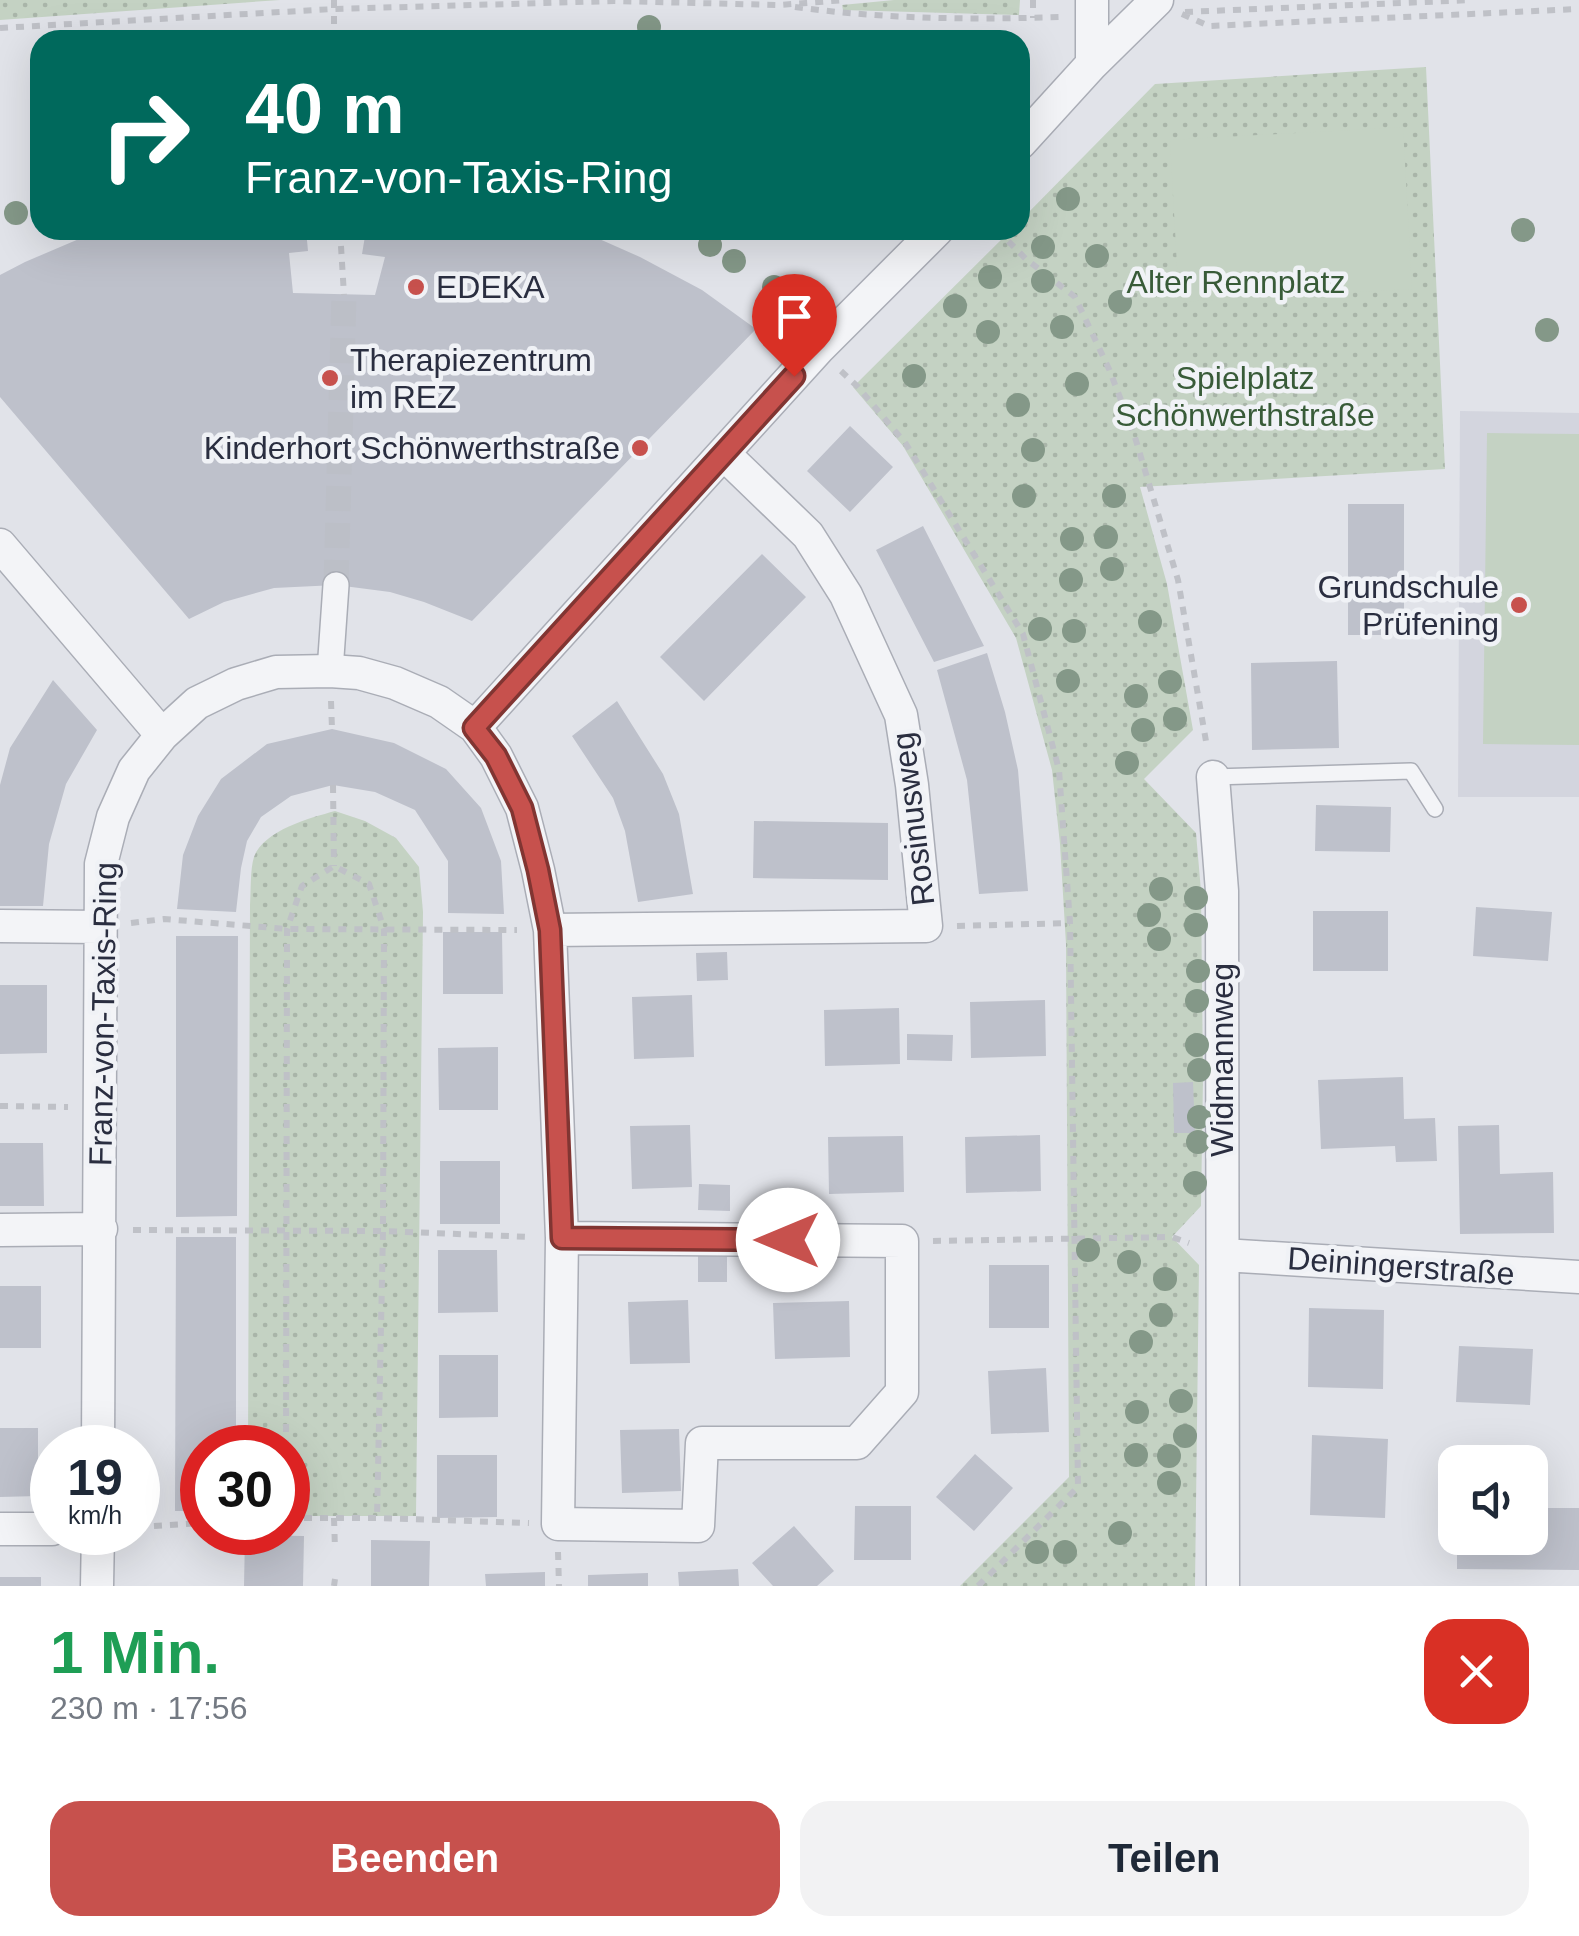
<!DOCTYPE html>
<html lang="de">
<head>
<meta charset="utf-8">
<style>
	:root { --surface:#fff; --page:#f2f2f3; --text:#1f2937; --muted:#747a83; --accent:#c7514d }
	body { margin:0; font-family:Helvetica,sans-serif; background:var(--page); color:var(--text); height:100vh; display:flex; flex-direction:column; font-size:38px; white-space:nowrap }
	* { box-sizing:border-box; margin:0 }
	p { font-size:32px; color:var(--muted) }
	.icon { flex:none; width:55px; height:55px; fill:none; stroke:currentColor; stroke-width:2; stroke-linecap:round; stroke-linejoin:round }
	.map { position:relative; height:1586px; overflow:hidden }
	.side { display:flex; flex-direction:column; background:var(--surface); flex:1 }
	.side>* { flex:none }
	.banner { position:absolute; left:30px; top:30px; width:1000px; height:210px; border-radius:30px; box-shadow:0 10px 40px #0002; background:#00695c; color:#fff; overflow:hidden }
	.buttons { position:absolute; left:1438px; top:1445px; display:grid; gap:20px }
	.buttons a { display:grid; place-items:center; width:110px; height:110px; border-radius:20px; background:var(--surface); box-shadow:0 10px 40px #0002; font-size:50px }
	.speed { position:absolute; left:30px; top:1425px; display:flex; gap:20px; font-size:50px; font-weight:700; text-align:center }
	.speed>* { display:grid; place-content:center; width:130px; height:130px; border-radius:50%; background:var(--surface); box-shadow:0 10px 40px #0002; line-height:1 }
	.speed small { font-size:25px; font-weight:400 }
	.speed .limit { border:15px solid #d22; background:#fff; color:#111 }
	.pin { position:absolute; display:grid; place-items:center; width:85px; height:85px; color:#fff; margin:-102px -42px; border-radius:50% 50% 50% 0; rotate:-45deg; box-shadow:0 0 10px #0007 }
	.pin .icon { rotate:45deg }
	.me { position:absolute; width:110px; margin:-55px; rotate:270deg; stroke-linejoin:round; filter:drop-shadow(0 0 8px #0008) }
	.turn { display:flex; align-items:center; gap:35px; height:210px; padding:0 50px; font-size:45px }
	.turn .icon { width:130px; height:130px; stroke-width:2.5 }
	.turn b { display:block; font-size:70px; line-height:85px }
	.round { display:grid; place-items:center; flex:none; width:105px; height:105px; border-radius:30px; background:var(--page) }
	.head { display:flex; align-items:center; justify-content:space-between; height:170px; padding:0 50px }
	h1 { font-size:60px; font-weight:700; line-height:75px; color:#1e9e55 }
	.action { display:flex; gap:20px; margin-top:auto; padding:20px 50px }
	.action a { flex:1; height:115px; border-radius:30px; background:var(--accent); color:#fff; font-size:40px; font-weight:700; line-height:115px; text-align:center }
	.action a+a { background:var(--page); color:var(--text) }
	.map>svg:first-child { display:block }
</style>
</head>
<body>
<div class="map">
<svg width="1579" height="1586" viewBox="0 0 1579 1586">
	<defs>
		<pattern id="green-dots" width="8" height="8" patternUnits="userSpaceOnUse" patternTransform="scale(2.5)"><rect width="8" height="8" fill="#c4d2c3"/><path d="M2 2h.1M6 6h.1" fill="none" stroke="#a9b5a9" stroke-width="1.8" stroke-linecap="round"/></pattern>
	</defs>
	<rect width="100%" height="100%" fill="#e1e3e9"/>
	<!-- built -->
	<path fill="#d3d5de" d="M1460,411l119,2v384h-121z"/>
	<!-- green -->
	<path fill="url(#green-dots)" d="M0,0h280l-280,20z
		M894,0h126l-1,15 -176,-5 -1,-5z
		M1426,67l19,402 -305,18 27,97 26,146 -49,49 52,54 5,58 2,186 -2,129 -29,31 27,28 -4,321h-235l109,-109 -3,-533 -6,-100 -8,-74 -36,-132 -113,-192 -50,-59 158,-157h9v-9l135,-137z
		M335,811l30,10 31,17 23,29 4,45 -7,604h-128v-68l-40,-1 2,-542c1,-13 0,-36 4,-48 10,-27 56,-39 81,-46z"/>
	<!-- pitch -->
	<path fill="#c4d2c3" d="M1403,127l9,162 -233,13 -9,-162z
		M1487,433l92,1v311l-96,-1z"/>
	<!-- building -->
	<path fill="#bec1cb" d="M100,230h206l2,21 -19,2 4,40 82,2 10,-38 -23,-3 4,-24h213l61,27 62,33 54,39 -284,292 -48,-19 -34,-10 -54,-7 -62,3 -50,14 -35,17 -189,-222v-122l25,-13z
		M850,426l43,41 -43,45 -43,-41z
		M1348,504h56v131h-56z
		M923,526l61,120 -50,16 -58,-112z
		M762,554l44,43 -102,104 -44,-44z
		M987,653l18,59 13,58 10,121 -49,3 -12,-114 -30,-110z
		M1337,661l2,87 -87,2 -1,-87z
		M53,680l44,50 -31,54 -17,60 -6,62h-43v-121l10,-37z
		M617,701l46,73 16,40 14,80 -55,8 -13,-71 -12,-33 -41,-62z
		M332,729l62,14 52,26 35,39 20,53 3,53 -56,-1v-52l-33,-51 -40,-18 -42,-7 -42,11 -30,21 -14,24 -6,27 -5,44 -59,-3 6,-54 15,-39 23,-37 46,-35z
		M1316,805l75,2 -1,45 -75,-1z
		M754,821l134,2v57l-135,-2z
		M1476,907l76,5 -4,49 -75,-5z
		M1313,911h75v60h-75z
		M443,932h59l1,62h-60z
		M176,936h62l-1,280 -61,1z
		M727,952l1,28 -31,1 -1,-28z
		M0,985h47v68l-47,1z
		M692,995l2,62 -60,2 -2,-62z
		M1045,1000l1,56 -75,2 -1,-56z
		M899,1008l1,56 -75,2 -1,-56z
		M907,1034l46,1 -1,26 -45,-1z
		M498,1047v63h-59l-1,-62z
		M1403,1077l1,42 31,-1 2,43 -41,1 -1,-16 -74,3 -3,-69z
		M1193,1082l2,51h-21l-1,-50z
		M690,1125l2,62 -60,2 -2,-63z
		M1499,1125l1,49 53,-2 1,61 -94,1 -2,-108z
		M1040,1135l1,56 -75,2 -1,-56z
		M903,1136l1,56 -75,2 -1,-57z
		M0,1143h43l1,63h-44z
		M440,1161h60v63h-60z
		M699,1184l31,1v26l-32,-1z
		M176,1237h60v211h-34v63h-27z
		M438,1250h59l1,62 -60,1z
		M698,1255h29v27h-29z
		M989,1265h60v63h-60z
		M0,1286h41v62h-41z
		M688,1300l2,63 -60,1 -2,-62z
		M849,1301l1,56 -75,2 -2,-56z
		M1309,1308l75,2 -1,79 -75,-2z
		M1459,1346l74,3 -3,56 -74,-3z
		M439,1355h59v62l-59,1z
		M1046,1368l3,64 -58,2 -3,-63z
		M0,1428h38v68l-38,1z
		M679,1429l2,62 -59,2 -2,-63z
		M1312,1435l76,4 -3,79 -75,-3z
		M975,1454l38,34 -39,43 -38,-34z
		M437,1455h60v62l-60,1z
		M855,1506h56v54h-57z
		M1530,1508h49v62l-122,-1v-31h73z
		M794,1526l40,45 -17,15h-44l-21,-23z
		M245,1535l59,1 -1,50h-59z
		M371,1540l59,1 -1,45h-58z
		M738,1569l1,17h-60l-1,-14z
		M545,1572v14h-59l-1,-12z
		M648,1573v13h-60v-11z
		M0,1577h41v9h-41z"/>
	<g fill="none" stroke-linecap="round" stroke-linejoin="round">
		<!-- pedestrian-tunnel -->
		<path stroke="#bcbfc7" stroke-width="25" stroke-dasharray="25 12" stroke-linecap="butt" d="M336,585l8,-290"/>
		<!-- service casing -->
		<g stroke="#aaadb6" stroke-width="18">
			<path id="service" d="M1213,777l198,-6 24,38"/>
		</g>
		<!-- pedestrian casing -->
		<g stroke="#aaadb6" stroke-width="28">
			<path id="pedestrian" d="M330,671l6,-86"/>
		</g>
		<!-- minor casing -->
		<g stroke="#aaadb6" stroke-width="35">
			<path id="minor" d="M1092,0v64
				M1020,143l72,-79 65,-64
				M0,545l162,190
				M475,727l343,-378 119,-119
				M1213,777l9,114 1,695
				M0,926l100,1
				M550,930l376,-4 -14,-141 -11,-70 -55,-120 -38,-60 -84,-81
				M0,1230l101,-1
				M1223,1255l356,22
				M98,1448l3,-584 12,-47 21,-47 28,-35 35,-32 39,-19 40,-12 54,-1 29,2 36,10 44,19 36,25 21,29 26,52 16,62 12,60 12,308 -4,286 140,2 4,-83h155l45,-51v-151l-340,-3
				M0,1529h52
				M97,1586l1,-54"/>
		</g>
		<!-- path -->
		<path stroke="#bfc1c7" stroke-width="6" stroke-dasharray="8 8" stroke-linecap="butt" d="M334,0v40
			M1033,0v18
			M795,7c88,12 178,13 267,10
			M1185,12l287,-12
			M1182,14l27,12 370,-17
			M0,28l334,-19 280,-8 165,4 67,-5
			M340,230l4,65
			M997,230l29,29 49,38 34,72 25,65 44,146 29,167
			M841,371l17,16 48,57 117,190 36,136 11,153 8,564 -100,99
			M331,701l1,28
			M333,785l1,81
			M131,923l33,-4 123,10 230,1
			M957,926l113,-3
			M0,1106l68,1
			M133,1230l250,1 148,6
			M933,1241l239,-4 17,6
			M286,1448l1,-519 15,-43 32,-20 35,18 15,45 -1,302 -6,287
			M288,1518h89l152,5
			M334,1518l1,31
			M138,1527l64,-4
			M558,1552l1,34
			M334,1586l1,-7"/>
		<!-- service -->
		<use href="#service" stroke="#f3f4f7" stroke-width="15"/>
		<!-- pedestrian -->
		<use href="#pedestrian" stroke="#f3f4f7" stroke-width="25"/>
		<!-- minor -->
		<use href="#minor" stroke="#f3f4f7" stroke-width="32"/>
	</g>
	<!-- trees -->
	<g fill="#849888">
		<circle cx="649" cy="27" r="12"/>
		<circle cx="1068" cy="199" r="12"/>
		<circle cx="16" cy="213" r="12"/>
		<circle cx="1523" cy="230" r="12"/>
		<circle cx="710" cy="245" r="12"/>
		<circle cx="1043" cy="247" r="12"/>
		<circle cx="1097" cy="256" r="12"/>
		<circle cx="734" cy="261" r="12"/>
		<circle cx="990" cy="277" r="12"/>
		<circle cx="1043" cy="281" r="12"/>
		<circle cx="774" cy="287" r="12"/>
		<circle cx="1120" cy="302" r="12"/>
		<circle cx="955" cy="306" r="12"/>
		<circle cx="1062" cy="327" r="12"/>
		<circle cx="1547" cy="330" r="12"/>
		<circle cx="988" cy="332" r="12"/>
		<circle cx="914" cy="376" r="12"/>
		<circle cx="1077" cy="384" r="12"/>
		<circle cx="1018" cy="405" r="12"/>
		<circle cx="1033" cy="450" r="12"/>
		<circle cx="1024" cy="496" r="12"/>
		<circle cx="1114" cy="496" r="12"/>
		<circle cx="1106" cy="537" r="12"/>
		<circle cx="1072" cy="539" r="12"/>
		<circle cx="1112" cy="569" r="12"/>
		<circle cx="1071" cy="580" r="12"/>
		<circle cx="1150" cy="622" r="12"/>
		<circle cx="1040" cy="629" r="12"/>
		<circle cx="1074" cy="631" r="12"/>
		<circle cx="1068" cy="681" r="12"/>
		<circle cx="1170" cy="682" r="12"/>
		<circle cx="1136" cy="696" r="12"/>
		<circle cx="1175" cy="719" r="12"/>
		<circle cx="1143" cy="730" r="12"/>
		<circle cx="1127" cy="763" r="12"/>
		<circle cx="1161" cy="889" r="12"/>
		<circle cx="1196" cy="898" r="12"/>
		<circle cx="1149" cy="915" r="12"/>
		<circle cx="1196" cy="925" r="12"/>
		<circle cx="1159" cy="939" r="12"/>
		<circle cx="1198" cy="971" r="12"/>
		<circle cx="1197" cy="1001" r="12"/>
		<circle cx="1197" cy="1045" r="12"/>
		<circle cx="1199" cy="1070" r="12"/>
		<circle cx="1199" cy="1117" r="12"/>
		<circle cx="1198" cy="1142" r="12"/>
		<circle cx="1195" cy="1183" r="12"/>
		<circle cx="1088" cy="1250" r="12"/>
		<circle cx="1129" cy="1262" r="12"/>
		<circle cx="1165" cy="1279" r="12"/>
		<circle cx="1161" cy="1315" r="12"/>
		<circle cx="1141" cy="1342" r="12"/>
		<circle cx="1181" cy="1401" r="12"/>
		<circle cx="1137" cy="1412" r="12"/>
		<circle cx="1185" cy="1436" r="12"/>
		<circle cx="1136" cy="1455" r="12"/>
		<circle cx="1169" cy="1456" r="12"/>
		<circle cx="1169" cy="1483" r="12"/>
		<circle cx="1120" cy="1533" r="12"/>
		<circle cx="1037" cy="1552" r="12"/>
		<circle cx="1065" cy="1552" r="12"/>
	</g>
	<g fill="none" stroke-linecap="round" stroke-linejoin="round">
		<!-- route casing -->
		<g stroke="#813532" stroke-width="25">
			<path id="route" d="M788,1240l-226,-2 -12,-308 -12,-60 -16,-62 -26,-52 -22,-28 320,-352"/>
		</g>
		<!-- route -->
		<use href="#route" stroke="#c7514d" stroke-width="18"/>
	</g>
	<!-- markers -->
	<g fill="#c7514d" stroke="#f0f2f6" stroke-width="4">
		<circle cx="416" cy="287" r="10"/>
		<circle cx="330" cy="378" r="10"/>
		<circle cx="640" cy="448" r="10"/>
		<circle cx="1519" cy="605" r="10"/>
	</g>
	<g text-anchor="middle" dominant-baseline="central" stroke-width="9" stroke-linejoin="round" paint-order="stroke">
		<!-- park labels -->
		<g font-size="32" fill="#385b38" stroke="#f0f2f6">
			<text x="1236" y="282">Alter Rennplatz</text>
			<text x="1245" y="378">Spielplatz<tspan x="1245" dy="37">Schönwerthstraße</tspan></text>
		</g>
		<!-- poi labels -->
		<g font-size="32" fill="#2a2e40" stroke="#f0f2f6" text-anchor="start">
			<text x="436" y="287">EDEKA</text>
			<text x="350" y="360">Therapiezentrum<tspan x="350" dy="37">im REZ</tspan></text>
			<text x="620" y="448" text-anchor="end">Kinderhort Schönwerthstraße</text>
			<text x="1499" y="587" text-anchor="end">Grundschule<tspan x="1499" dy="37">Prüfening</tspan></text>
		</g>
		<!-- street labels -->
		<g font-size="32" fill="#2a2e40" stroke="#f0f2f6">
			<text transform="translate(913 819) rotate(-97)">Rosinusweg</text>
			<text transform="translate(103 1014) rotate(-89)">Franz-von-Taxis-Ring</text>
			<text transform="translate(1222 1060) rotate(-90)">Widmannweg</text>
			<text transform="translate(1401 1266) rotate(4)">Deiningerstraße</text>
		</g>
	</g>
</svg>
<div class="buttons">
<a><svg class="icon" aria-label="sound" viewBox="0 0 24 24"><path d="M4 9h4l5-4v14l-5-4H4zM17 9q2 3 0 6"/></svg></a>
</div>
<div class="speed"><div>19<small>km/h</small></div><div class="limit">30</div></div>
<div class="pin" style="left:794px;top:376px;background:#d93025"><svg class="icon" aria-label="arrive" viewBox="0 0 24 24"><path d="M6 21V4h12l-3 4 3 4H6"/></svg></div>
<svg class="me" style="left:788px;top:1240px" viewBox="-20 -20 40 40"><circle r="19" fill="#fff"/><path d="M0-13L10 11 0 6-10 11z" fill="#c7514d"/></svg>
<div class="banner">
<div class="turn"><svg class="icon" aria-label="right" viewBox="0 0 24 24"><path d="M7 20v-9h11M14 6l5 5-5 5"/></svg><div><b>40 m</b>Franz-von-Taxis-Ring</div></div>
</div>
</div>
<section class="side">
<div class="head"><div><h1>1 Min.</h1><p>230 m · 17:56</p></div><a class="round" style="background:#d93025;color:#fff"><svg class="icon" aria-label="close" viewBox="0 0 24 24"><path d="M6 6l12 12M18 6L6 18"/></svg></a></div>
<div class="action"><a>Beenden</a><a>Teilen</a></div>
</section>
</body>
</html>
